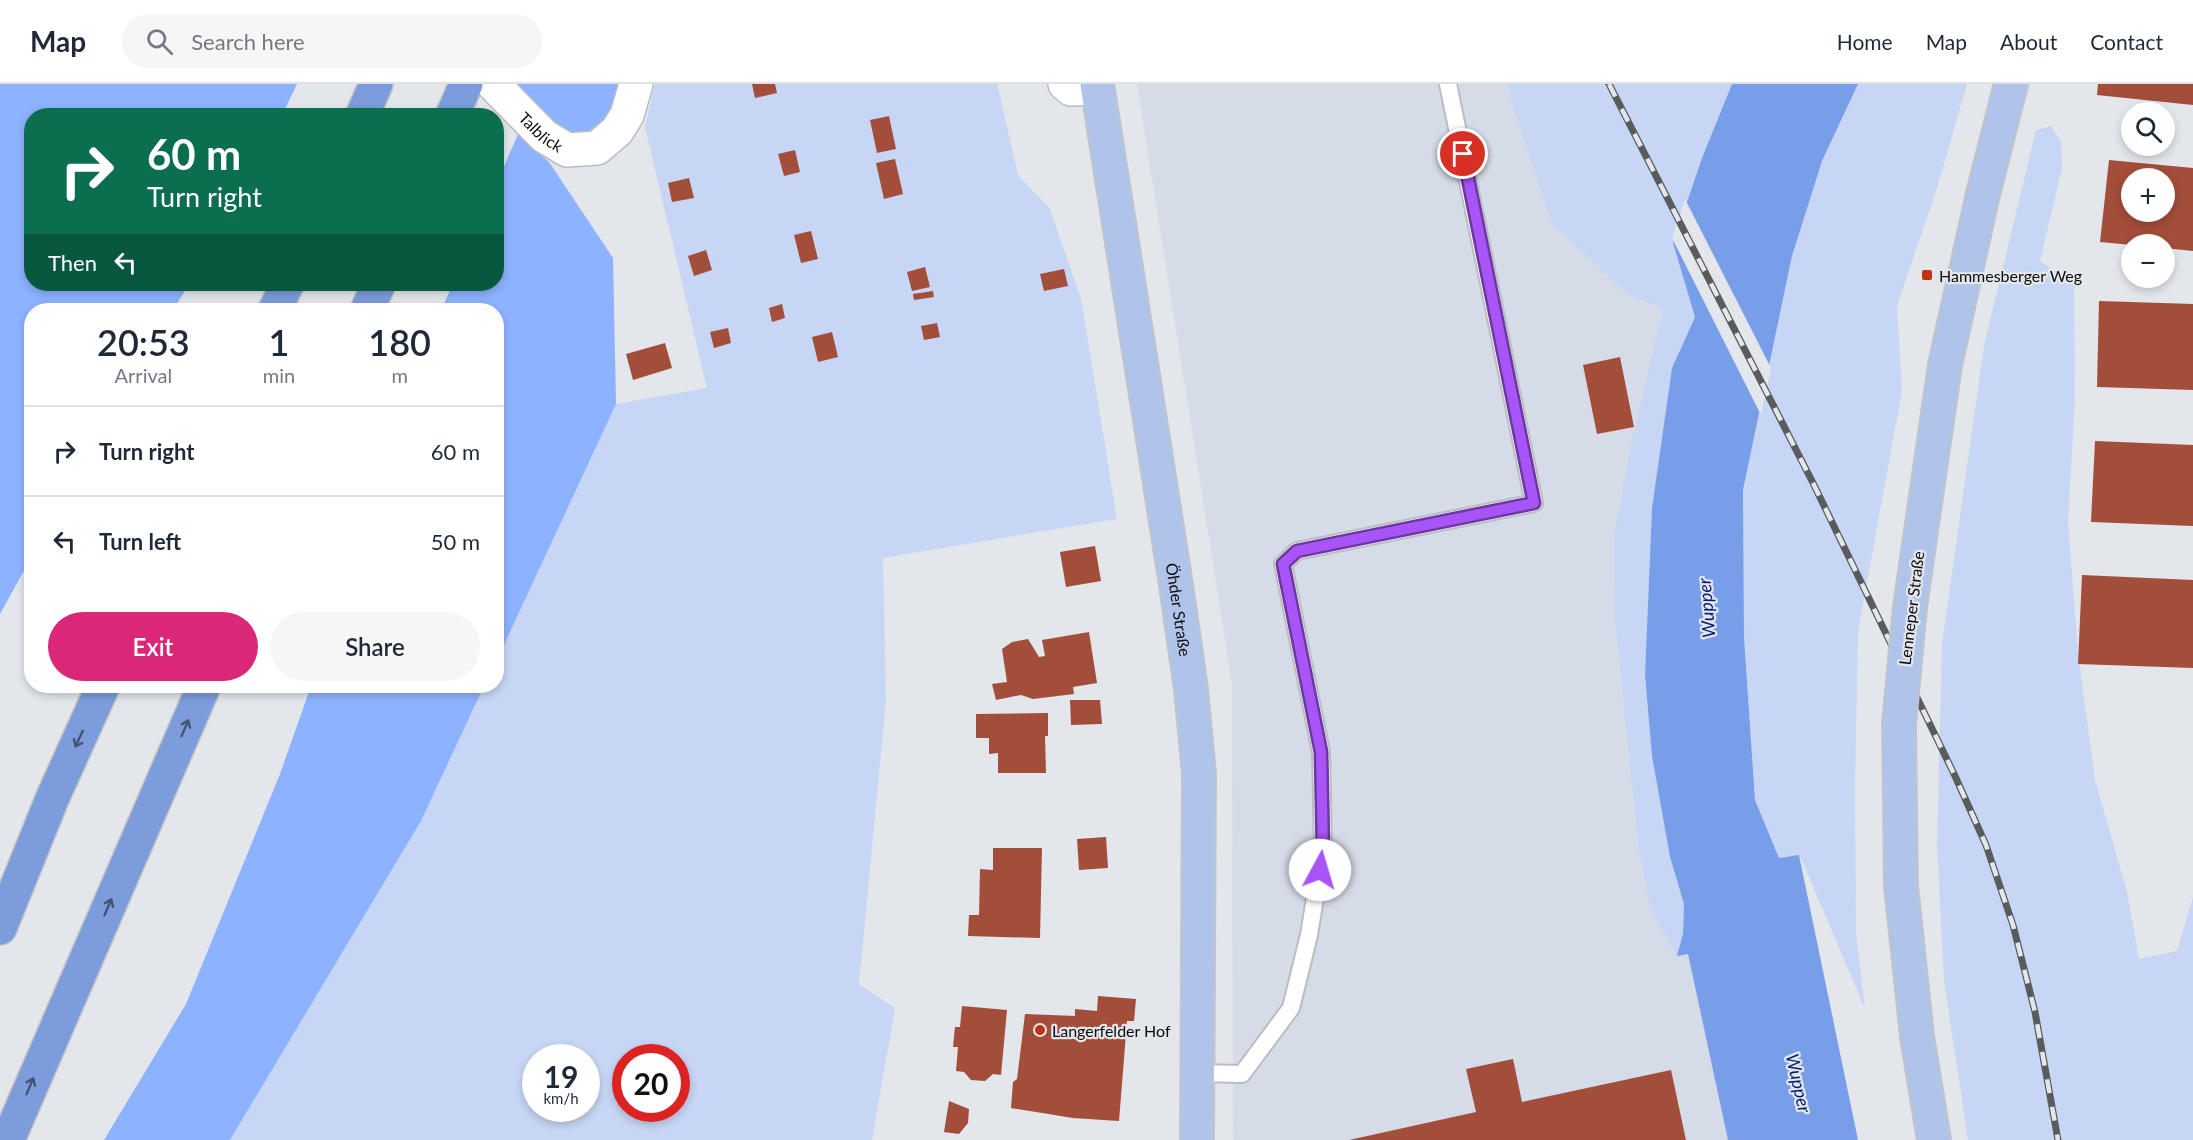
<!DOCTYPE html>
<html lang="en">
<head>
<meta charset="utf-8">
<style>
	:root { --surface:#fff; --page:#f6f6f7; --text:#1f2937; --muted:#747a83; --line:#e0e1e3; --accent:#db2777 }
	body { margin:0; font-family:Lato,sans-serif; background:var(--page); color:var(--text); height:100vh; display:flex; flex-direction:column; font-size:22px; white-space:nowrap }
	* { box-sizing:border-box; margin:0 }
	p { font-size:20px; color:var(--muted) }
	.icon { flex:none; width:33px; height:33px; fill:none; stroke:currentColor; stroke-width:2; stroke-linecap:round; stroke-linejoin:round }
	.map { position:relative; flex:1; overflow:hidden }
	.sheet { position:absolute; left:24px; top:219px; width:480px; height:390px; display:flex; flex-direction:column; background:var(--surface); border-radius:24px; box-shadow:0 3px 9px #0003 }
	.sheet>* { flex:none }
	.top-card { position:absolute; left:24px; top:24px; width:480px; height:183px; border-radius:24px; box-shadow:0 3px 9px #0003; background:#0b6e4f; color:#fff; overflow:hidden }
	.buttons { position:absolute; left:2121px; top:18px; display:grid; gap:12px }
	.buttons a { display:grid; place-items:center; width:54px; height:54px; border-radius:50%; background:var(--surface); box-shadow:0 3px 9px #0003; font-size:30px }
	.speed { position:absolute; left:522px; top:960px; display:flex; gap:12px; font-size:30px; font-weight:700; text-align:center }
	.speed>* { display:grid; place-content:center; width:78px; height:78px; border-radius:50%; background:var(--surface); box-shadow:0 3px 9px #0003; line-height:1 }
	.speed small { font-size:15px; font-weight:400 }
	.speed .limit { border:9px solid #d22; background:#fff; color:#111 }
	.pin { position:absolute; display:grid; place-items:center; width:51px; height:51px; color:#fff; margin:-26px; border:3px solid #fff; border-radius:50%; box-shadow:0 2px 6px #0007 }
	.me { position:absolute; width:66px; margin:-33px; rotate:6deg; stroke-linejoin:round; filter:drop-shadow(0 0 4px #0008) }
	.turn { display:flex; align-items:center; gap:21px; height:126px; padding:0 24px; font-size:27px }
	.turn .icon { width:78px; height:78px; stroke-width:2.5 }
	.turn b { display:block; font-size:42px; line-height:51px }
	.then { display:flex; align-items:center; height:57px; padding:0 24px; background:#0003; gap:12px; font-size:22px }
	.eta { display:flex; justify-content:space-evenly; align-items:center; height:102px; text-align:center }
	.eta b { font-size:36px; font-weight:600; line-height:42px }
	.cta { display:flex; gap:12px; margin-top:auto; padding:12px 24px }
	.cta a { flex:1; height:69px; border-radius:36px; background:var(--accent); color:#fff; font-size:24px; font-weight:600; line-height:69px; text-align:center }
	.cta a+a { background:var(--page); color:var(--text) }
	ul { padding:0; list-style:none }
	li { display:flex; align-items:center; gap:18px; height:90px; padding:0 24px; border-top:2px solid var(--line) }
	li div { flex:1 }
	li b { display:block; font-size:22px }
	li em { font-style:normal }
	header { display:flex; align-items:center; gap:36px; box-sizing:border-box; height:84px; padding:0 30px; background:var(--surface); border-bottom:2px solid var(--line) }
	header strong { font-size:28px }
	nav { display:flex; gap:33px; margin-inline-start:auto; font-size:21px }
	.search { width:420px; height:54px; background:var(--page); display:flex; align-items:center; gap:15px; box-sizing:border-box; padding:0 21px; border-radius:33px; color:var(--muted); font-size:22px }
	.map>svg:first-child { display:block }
</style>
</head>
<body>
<header>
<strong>Map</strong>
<div class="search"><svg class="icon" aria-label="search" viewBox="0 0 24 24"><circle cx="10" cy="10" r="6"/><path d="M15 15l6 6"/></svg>Search here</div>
<nav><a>Home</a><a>Map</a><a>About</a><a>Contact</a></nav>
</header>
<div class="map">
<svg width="2193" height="1056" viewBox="0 0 2193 1056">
	<rect width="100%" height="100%" fill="#e3e6eb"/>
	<!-- built -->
	<path fill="#d5dbe7" d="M1137,0h371l2,14 42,126 78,72 33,12 -32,136 -17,91 1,88 23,221 50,110 40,186h-495l-1,-457z"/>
	<!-- green -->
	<path fill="#c6d6f4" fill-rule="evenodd" d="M655,0h342l21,91 32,34 31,90 36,220 -234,39 3,142 -27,284 36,24 -23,132h-642l191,-319 63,-135h12l1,-26 119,-256 91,-16 -62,-261zM536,974h50v50h-50zM626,974h50v50h-50z
		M1508,0h224l-30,74 -29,85 22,74 -23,51 -20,141 -7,166 7,81 18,101 14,47 -1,30 -6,22 -27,-49 -12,-63 -23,-221 -1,-88 17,-91 32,-136 -33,-12 -78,-72 -42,-126z
		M1858,0h109l-30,104 -40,118 5,85 -44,240 -3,157 1,146 9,75 -65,-153 -21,2 -24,-58 -11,-163 -1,-147 49,-234 30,-95z
		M2051,42l10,16 1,26 -22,93 34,23 1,113 -7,125 10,131 17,127 32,112 12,67 38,-8 16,-54v243h-225l-24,-159 -7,-136 5,-201 42,-298 52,-216z"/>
	<!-- forest -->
	<path fill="#8db2ff" d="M0,0h297l-15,31 -250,1v168h157l-16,26h-141l-1,248 -31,56z
		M503,0h120l-6,28 -31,26 -23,-2z
		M518,50l31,28 64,96 3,146 -119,256 -1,-350h-55l12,-26h43l1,-101z
		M311,602h173l-63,135 -191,319h-126l82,-136 94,-230z"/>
	<!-- water -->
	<path fill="#799ee9" d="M1732,0h126l-36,77 -30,95 -49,234 1,147 11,163 24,58 20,-3 59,285h-130l-40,-186 -11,2 6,-22 1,-30 -14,-47 -18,-101 -7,-81 7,-167 20,-140 23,-51 -22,-74 29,-85z"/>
	<!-- pier -->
	<path fill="#e3e6eb" d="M1685,115l86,169 -10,47 -89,-177z"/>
	<!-- building -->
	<path fill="#a34d3b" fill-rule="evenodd" d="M752,0h23l2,9 -22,5z
		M2098,0h95v21l-96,-10z
		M889,32l7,33 -19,4 -7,-33z
		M795,66l5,22 -16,4 -6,-22z
		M895,75l8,35 -19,5 -8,-36z
		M2109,76l84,8v83l-29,-3v-4l-32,1 -32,-3zM2132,94h32v34h-32z
		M689,94l5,20 -22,4 -4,-19z
		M811,147l7,28 -17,4 -7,-28z
		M706,166l6,20 -18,6 -6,-20z
		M925,183l5,20 -18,4 -5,-19z
		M1064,185l4,17 -24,5 -4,-17z
		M933,207l1,6 -20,3 -1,-6z
		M2099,217l94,3v86l-96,-3z
		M782,220l3,14 -13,4 -3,-14z
		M937,239l3,14 -16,3 -3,-14z
		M728,244l3,15 -17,5 -4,-16z
		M832,248l6,25 -20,5 -6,-25z
		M665,259l7,25 -39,12 -7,-26z
		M1620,273l14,70 -37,7 -14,-69z
		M2095,357l98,4v81l-102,-4z
		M1095,462l6,35 -35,6 -6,-35z
		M2082,491l111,5v88l-115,-4z
		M1089,548l8,51 -24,4 1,7 -41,5 -12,-4 -25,5 -4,-16 15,-2 -5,-33 10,-7 16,-3 11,18 6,-1 -3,-16z
		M1070,616h30l2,24 -31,1z
		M1048,629v23h-3l1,37h-48v-20l-9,1v-16h-13v-24z
		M1106,753l2,31 -29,2 -2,-31z
		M993,764h49l-2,90 -72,-2 1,-21h10l1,-46 13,1z
		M1098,912l38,3 -2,22h-7l-8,100 -46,-3 -62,-10 2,-26 4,-3 8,-65 50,2v-7l22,2z
		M962,922l45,4 -6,65 -8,-1 -8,7 -14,-1 -7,-8 -8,-1 2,-24h-5l2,-20h5z
		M1513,975l9,43 149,-32 15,70h-337l127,-28 -10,-43z
		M949,1017l20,8 -1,14 -9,11 -15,-2z"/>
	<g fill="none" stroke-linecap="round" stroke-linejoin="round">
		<!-- service casing -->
		<g stroke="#babdc2" stroke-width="20">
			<path id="service" d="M1197,989l45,1 49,-66 18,-73 14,-86 -2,-97 -38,-188 14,-13 237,-48 -86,-419"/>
		</g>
		<!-- minor casing -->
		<g stroke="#babdc2" stroke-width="36">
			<g id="minor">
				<path id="s1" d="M493,0l51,52 23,14 30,-2 20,-17 10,-16 9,-31"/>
				<path d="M1065,0l6,5 26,-1"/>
			</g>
		</g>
		<!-- primary casing -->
		<g stroke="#c5c5c5" stroke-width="36">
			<g id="primary">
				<path id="s2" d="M1097,0l79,501 15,104 8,85 -2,366"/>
				<path d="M1910,523l35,-242 38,-171 28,-110"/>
				<path d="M1899,640l2,162 16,150 17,104"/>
			</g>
		</g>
		<!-- motorway casing -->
		<g stroke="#c5c5c5" stroke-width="36">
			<path id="motorway" d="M362,32l14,-32
				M452,32l14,-32
				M275,226l12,-26
				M367,226l12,-26
				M0,844l52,-129 51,-113
				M8,1056l196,-454"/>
		</g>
		<!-- service -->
		<use href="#service" stroke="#fff" stroke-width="16"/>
		<!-- minor -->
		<use href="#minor" stroke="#fff" stroke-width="33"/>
		<!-- primary -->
		<use href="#primary" stroke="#b0c4e9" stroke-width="33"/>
		<!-- motorway -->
		<use href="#motorway" stroke="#7c9cdb" stroke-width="33"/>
		<!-- rail casing -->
		<g stroke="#595b5d" stroke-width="7">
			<path id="rail" d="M1609,0l204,399 142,293 31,69 27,80 22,87 23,128"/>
		</g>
		<!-- rail -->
		<use href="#rail" stroke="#e3e6eb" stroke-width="4.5" stroke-dasharray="14" stroke-linecap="butt"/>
		<!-- primary-bridge casing -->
		<g stroke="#c5c5c5" stroke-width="36" stroke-linecap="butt">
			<path id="primary-bridge" d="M1899,640l11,-117"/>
		</g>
		<!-- primary-bridge -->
		<use href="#primary-bridge" stroke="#b0c4e9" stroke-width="33"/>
	</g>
	<!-- one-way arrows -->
	<defs><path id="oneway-shaft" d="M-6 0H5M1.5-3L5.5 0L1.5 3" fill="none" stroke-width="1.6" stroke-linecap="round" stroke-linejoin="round" transform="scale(1.5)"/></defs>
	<g stroke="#445474">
		<use href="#oneway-shaft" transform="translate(185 644) rotate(-67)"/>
		<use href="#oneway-shaft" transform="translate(79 655) rotate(115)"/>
		<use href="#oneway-shaft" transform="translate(108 823) rotate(-67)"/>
		<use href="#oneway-shaft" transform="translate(30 1002) rotate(-67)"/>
	</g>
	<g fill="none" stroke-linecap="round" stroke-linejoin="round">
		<!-- route casing -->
		<g stroke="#6d37a1" stroke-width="15">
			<path id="route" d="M1320,786l3,-21 -2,-97 -38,-188 14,-13 237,-48 -71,-349"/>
		</g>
		<!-- route -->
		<use href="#route" stroke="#a855f7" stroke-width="10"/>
	</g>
	<!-- markers -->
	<g fill="#bd3314" stroke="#e3e6eb" stroke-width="2">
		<rect x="1921" y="185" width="12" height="12" rx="3"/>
		<circle cx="1040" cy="946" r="6"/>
	</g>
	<g text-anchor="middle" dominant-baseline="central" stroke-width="4.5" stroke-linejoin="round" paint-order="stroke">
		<!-- street labels -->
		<g font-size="16" fill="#0c0d0e" stroke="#e3e6eb">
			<text stroke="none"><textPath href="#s1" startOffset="68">Talblick</textPath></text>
			<text transform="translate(1911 524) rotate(-83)">Lenneper Straße</text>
			<text stroke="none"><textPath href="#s2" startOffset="532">Öhder Straße</textPath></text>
		</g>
		<!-- poi labels -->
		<g font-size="16" fill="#0c0d0e" stroke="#e3e6eb" text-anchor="start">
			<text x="1939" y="191">Hammesberger Weg</text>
			<text x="1052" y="946">Langerfelder Hof</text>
		</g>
		<!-- water labels -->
		<g font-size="18" font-style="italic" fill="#021e73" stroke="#e3e6eb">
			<text transform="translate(1706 524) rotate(-95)">Wupper</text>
			<text transform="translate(1799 999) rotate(77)">Wupper</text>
		</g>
	</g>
</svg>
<div class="buttons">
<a><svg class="icon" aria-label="search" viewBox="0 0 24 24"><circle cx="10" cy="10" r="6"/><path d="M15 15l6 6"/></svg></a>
<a>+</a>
<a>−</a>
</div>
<div class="speed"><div>19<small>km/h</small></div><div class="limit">20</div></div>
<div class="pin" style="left:1463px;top:70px;background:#d93025"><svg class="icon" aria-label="arrive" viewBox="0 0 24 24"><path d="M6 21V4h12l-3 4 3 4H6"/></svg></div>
<svg class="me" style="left:1320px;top:786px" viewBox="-20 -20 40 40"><circle r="19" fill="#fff"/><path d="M0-13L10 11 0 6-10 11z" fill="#a855f7"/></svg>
<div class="top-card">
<div class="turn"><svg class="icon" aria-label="right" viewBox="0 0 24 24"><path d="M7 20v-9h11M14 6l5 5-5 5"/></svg><div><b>60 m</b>Turn right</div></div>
<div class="then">Then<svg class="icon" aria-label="left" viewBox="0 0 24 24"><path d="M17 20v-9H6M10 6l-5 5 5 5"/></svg></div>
</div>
<section class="sheet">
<div class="eta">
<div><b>20:53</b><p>Arrival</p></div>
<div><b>1</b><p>min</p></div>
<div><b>180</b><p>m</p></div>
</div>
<ul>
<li><svg class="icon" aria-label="right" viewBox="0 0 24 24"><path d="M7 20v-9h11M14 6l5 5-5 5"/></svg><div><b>Turn right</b></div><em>60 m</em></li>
<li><svg class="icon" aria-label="left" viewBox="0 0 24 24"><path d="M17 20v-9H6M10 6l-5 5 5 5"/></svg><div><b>Turn left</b></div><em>50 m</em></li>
</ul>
<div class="cta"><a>Exit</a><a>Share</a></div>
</section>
</div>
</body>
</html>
